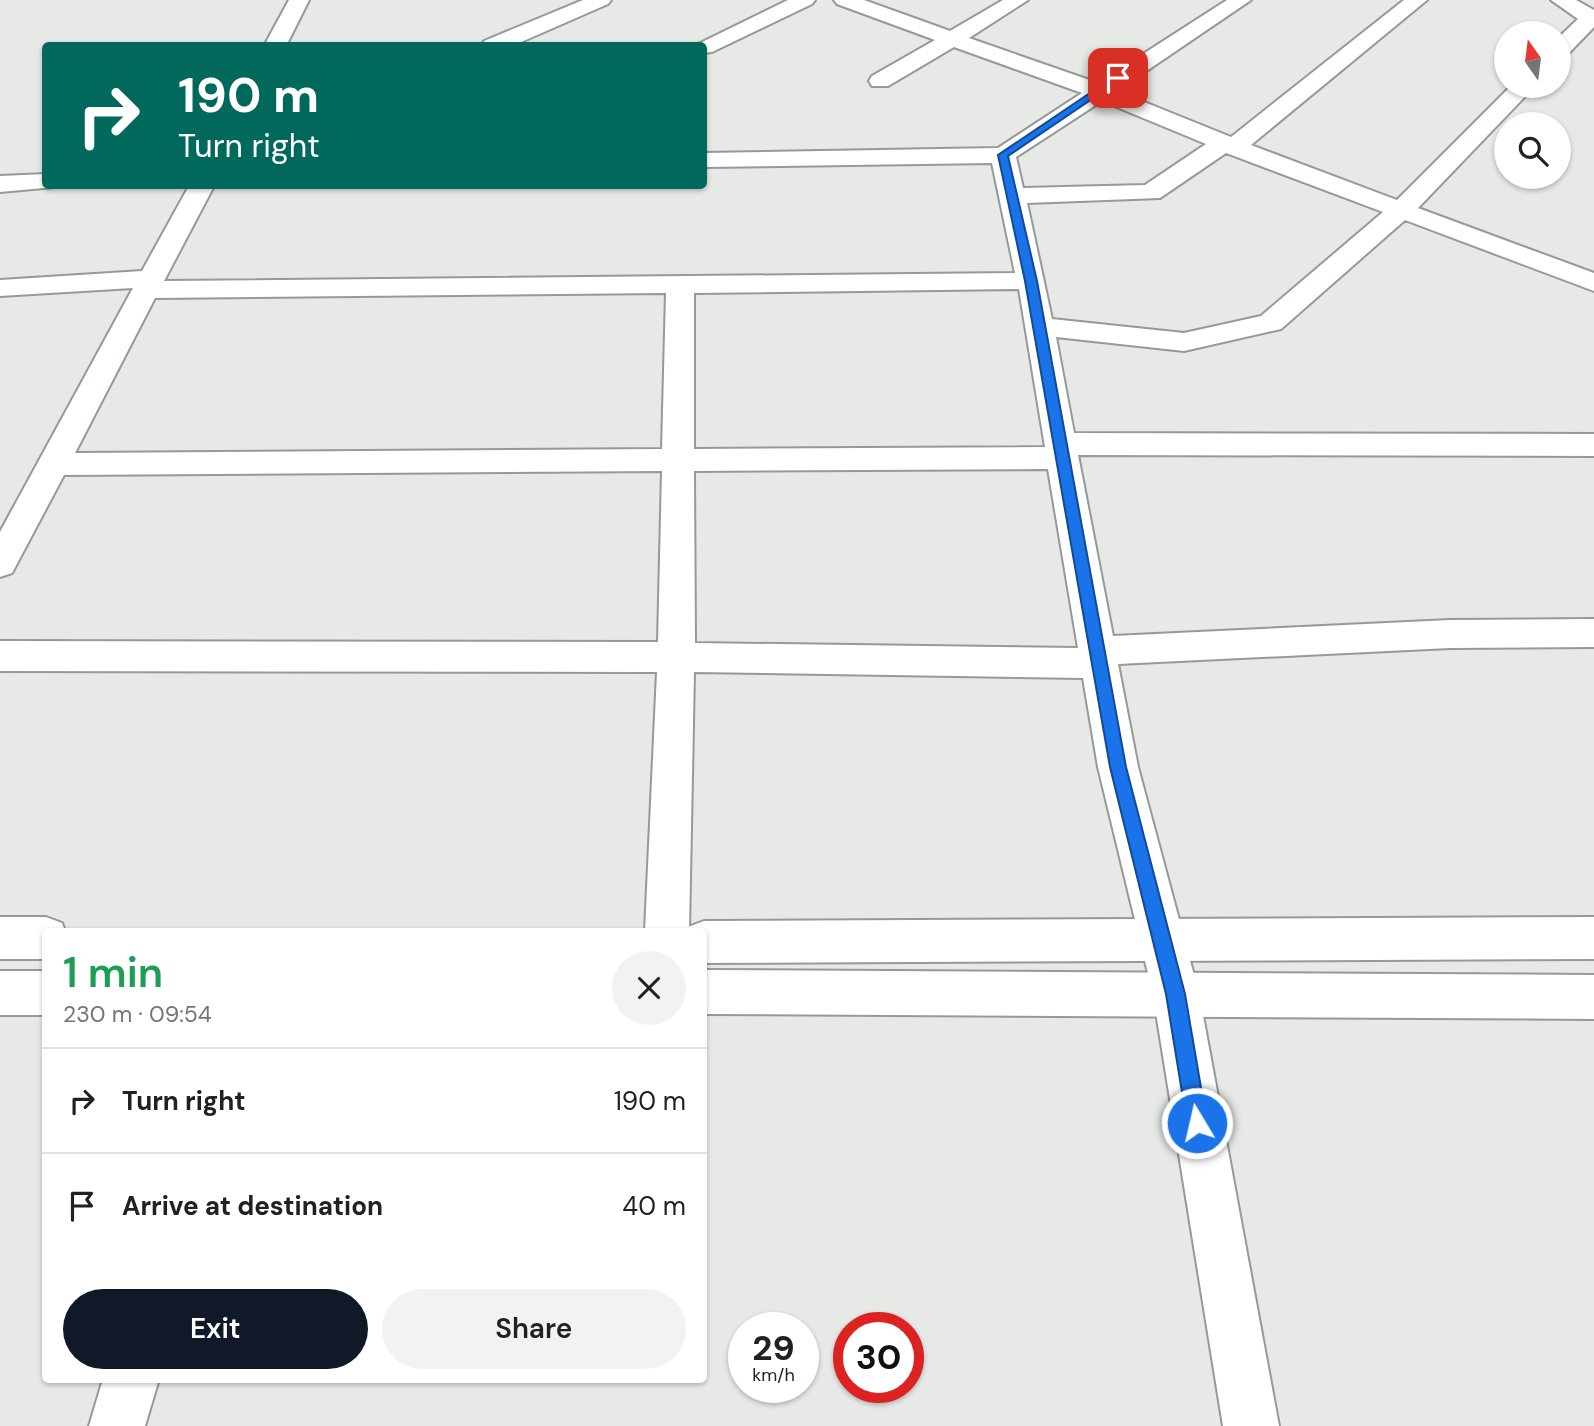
<!DOCTYPE html>
<html lang="en">
<head>
<meta charset="utf-8">
<style>
	:root { --surface:#fff; --page:#f2f2f2; --text:#202124; --muted:#757577; --line:#e0e0e0; --accent:#111827 }
	body { margin:0; font-family:"DM Sans",sans-serif; background:var(--page); color:var(--text); height:100vh; display:flex; flex-direction:column; font-size:26px; white-space:nowrap }
	* { box-sizing:border-box; margin:0 }
	p { font-size:23px; color:var(--muted) }
	.icon { flex:none; width:38px; height:38px; fill:none; stroke:currentColor; stroke-width:2; stroke-linecap:round; stroke-linejoin:round }
	.map { position:relative; flex:1; overflow:hidden }
	.sheet { position:absolute; left:42px; top:928px; width:665px; height:455px; display:flex; flex-direction:column; background:var(--surface); border-radius:7px; box-shadow:0 2px 5px #0004 }
	.sheet>* { flex:none }
	.guide { position:absolute; left:42px; top:42px; width:665px; height:147px; border-radius:7px; box-shadow:0 2px 5px #0004; background:#00695c; color:#fff; overflow:hidden }
	.needle { width:46px; rotate:346deg }
	.tools { position:absolute; left:1494px; top:21px; display:grid; gap:14px }
	.tools a { display:grid; place-items:center; width:77px; height:77px; border-radius:50%; background:var(--surface); box-shadow:0 2px 5px #0004; font-size:35px }
	.speed { position:absolute; left:728px; top:1312px; display:flex; gap:14px; font-size:35px; font-weight:700; text-align:center }
	.speed>* { display:grid; place-content:center; width:91px; height:91px; border-radius:50%; background:var(--surface); box-shadow:0 2px 5px #0004; line-height:1 }
	.speed small { font-size:18px; font-weight:400 }
	.speed .limit { border:10px solid #d22; background:#fff; color:#111 }
	.pin { position:absolute; display:grid; place-items:center; width:60px; height:60px; color:#fff; margin:-30px; border-radius:14px; box-shadow:0 4px 10px #0006 }
	.me { position:absolute; width:77px; margin:-38px; rotate:351deg; stroke-linejoin:round; filter:drop-shadow(0 0 5px #0008) }
	.turn { display:flex; align-items:center; gap:24px; height:147px; padding:0 21px; font-size:32px }
	.turn .icon { width:91px; height:91px; stroke-width:2.5 }
	.turn b { display:block; font-size:49px; line-height:60px }
	.round { display:grid; place-items:center; flex:none; width:74px; height:74px; border-radius:37px; background:var(--page) }
	.overview { display:flex; align-items:center; justify-content:space-between; height:119px; padding:0 21px }
	h1 { font-size:42px; font-weight:600; line-height:52px; color:#1e9e55 }
	.button { display:flex; gap:14px; margin-top:auto; padding:14px 21px }
	.button a { flex:1; height:80px; border-radius:42px; background:var(--accent); color:#fff; font-size:28px; font-weight:600; line-height:80px; text-align:center }
	.button a+a { background:var(--page); color:var(--text) }
	ul { padding:0; list-style:none }
	li { display:flex; align-items:center; gap:21px; height:105px; padding:0 21px; border-top:2px solid var(--line) }
	li div { flex:1 }
	li b { display:block; font-size:26px }
	li em { font-style:normal }
	.map>svg:first-child { display:block }
</style>
</head>
<body>
<div class="map">
<svg width="1594" height="1426" viewBox="0 0 1594 1426">
	<rect width="100%" height="100%" fill="#e6e9e5"/>
	<g fill="none" stroke-linecap="round" stroke-linejoin="round">
		<!-- minor casing -->
		<g stroke="#969996" stroke-width="4">
			<path id="minor" d="M289,0h20l-23,46h-22z
				M583,0h28l-3,4 -96,42h-31l3,-5z
				M788,0h27l-3,4 -100,48 -8,1v-7h-10z
				M834,0h30l86,31 53,-31h25l-59,38 129,45 129,-83h24l-134,91 114,46 173,-137h23l-176,145 146,55 114,-114h24l-117,122 176,65v18l-189,-71 -124,109 -97,22 -128,-14 18,96 520,1v22l-516,-1 35,181 337,-16 144,-1v28l-144,1 -332,16 20,103 61,227 80,432h-56l-70,-432 -55,-227 -15,-89 -389,-6 -5,259h-44l12,-259 -657,-1v-30l658,1 4,-171 -598,4 -52,98 -12,4v-45l133,-244 -133,8v-16l142,-9 47,-85h25l-50,95 851,-8 -23,-110 -288,4v-14l294,-5 84,-55 -128,-46 -66,39h-16l-3,-5 3,-5 63,-36 -98,-36zM1102,101l104,43 -61,41 -122,3 -7,-31zM1226,153l157,59 -122,104 -77,17 -132,-14 -25,-116 133,-5zM1019,289l26,158 -351,2v-156zM666,293l-4,156 -587,4 80,-155zM1048,469l30,179 -383,-5 -1,-172z
				M1551,0h25l18,10v17l-27,28 -8,2v-20l19,-18z
				M46,174v12h10l-1,1 -55,5v-16z
				M103,1379h56l-14,47h-56z"/>
		</g>
		<!-- secondary casing -->
		<g stroke="#969996" stroke-width="4">
			<path id="secondary" d="M0,917h46l16,6 3,8h-19v28h-46z
				M1594,917v42l-890,4v-32h-17l1,-4 16,-6z
				M704,970l890,5v44l-890,-5z
				M0,971h46v44h-46z"/>
		</g>
		<!-- minor -->
		<use href="#minor" fill="#fff" fill-rule="evenodd"/>
		<!-- secondary -->
		<use href="#secondary" fill="#fff" fill-rule="evenodd"/>
	</g>
	<!-- route -->
	<path fill="#1a73e8" stroke="#114b97" stroke-width="2" d="M1115,76l8,2 -115,78 29,125 89,486 59,227 22,129 -3,7 -7,3 -7,-3 -3,-7 -21,-129 -56,-227 -85,-486 -27,-126z"/>
</svg>
<div class="tools">
<a><svg class="needle" viewBox="-14 -14 28 28"><path d="M0-13l5 13h-10z" fill="#e53935"/><path d="M0 13l5-13h-10z" fill="#757577"/></svg></a>
<a><svg class="icon" aria-label="search" viewBox="0 0 24 24"><circle cx="10" cy="10" r="6"/><path d="M15 15l6 6"/></svg></a>
</div>
<div class="speed"><div>29<small>km/h</small></div><div class="limit">30</div></div>
<div class="pin" style="left:1118px;top:78px;background:#d93025"><svg class="icon" aria-label="arrive" viewBox="0 0 24 24"><path d="M6 21V4h12l-3 4 3 4H6"/></svg></div>
<svg class="me" style="left:1197px;top:1123px" viewBox="-20 -20 40 40"><circle r="17" fill="#1a73e8" stroke="#fff" stroke-width="3"/><path d="M0-11L8 9 0 5-8 9z" fill="#fff"/></svg>
<div class="guide">
<div class="turn"><svg class="icon" aria-label="right" viewBox="0 0 24 24"><path d="M7 20v-9h11M14 6l5 5-5 5"/></svg><div><b>190 m</b>Turn right</div></div>
</div>
<section class="sheet">
<div class="overview"><div><h1>1 min</h1><p>230 m · 09:54</p></div><a class="round"><svg class="icon" aria-label="close" viewBox="0 0 24 24"><path d="M6 6l12 12M18 6L6 18"/></svg></a></div>
<ul>
<li><svg class="icon" aria-label="right" viewBox="0 0 24 24"><path d="M7 20v-9h11M14 6l5 5-5 5"/></svg><div><b>Turn right</b></div><em>190 m</em></li>
<li><svg class="icon" aria-label="arrive" viewBox="0 0 24 24"><path d="M6 21V4h12l-3 4 3 4H6"/></svg><div><b>Arrive at destination</b></div><em>40 m</em></li>
</ul>
<div class="button"><a>Exit</a><a>Share</a></div>
</section>
</div>
</body>
</html>
